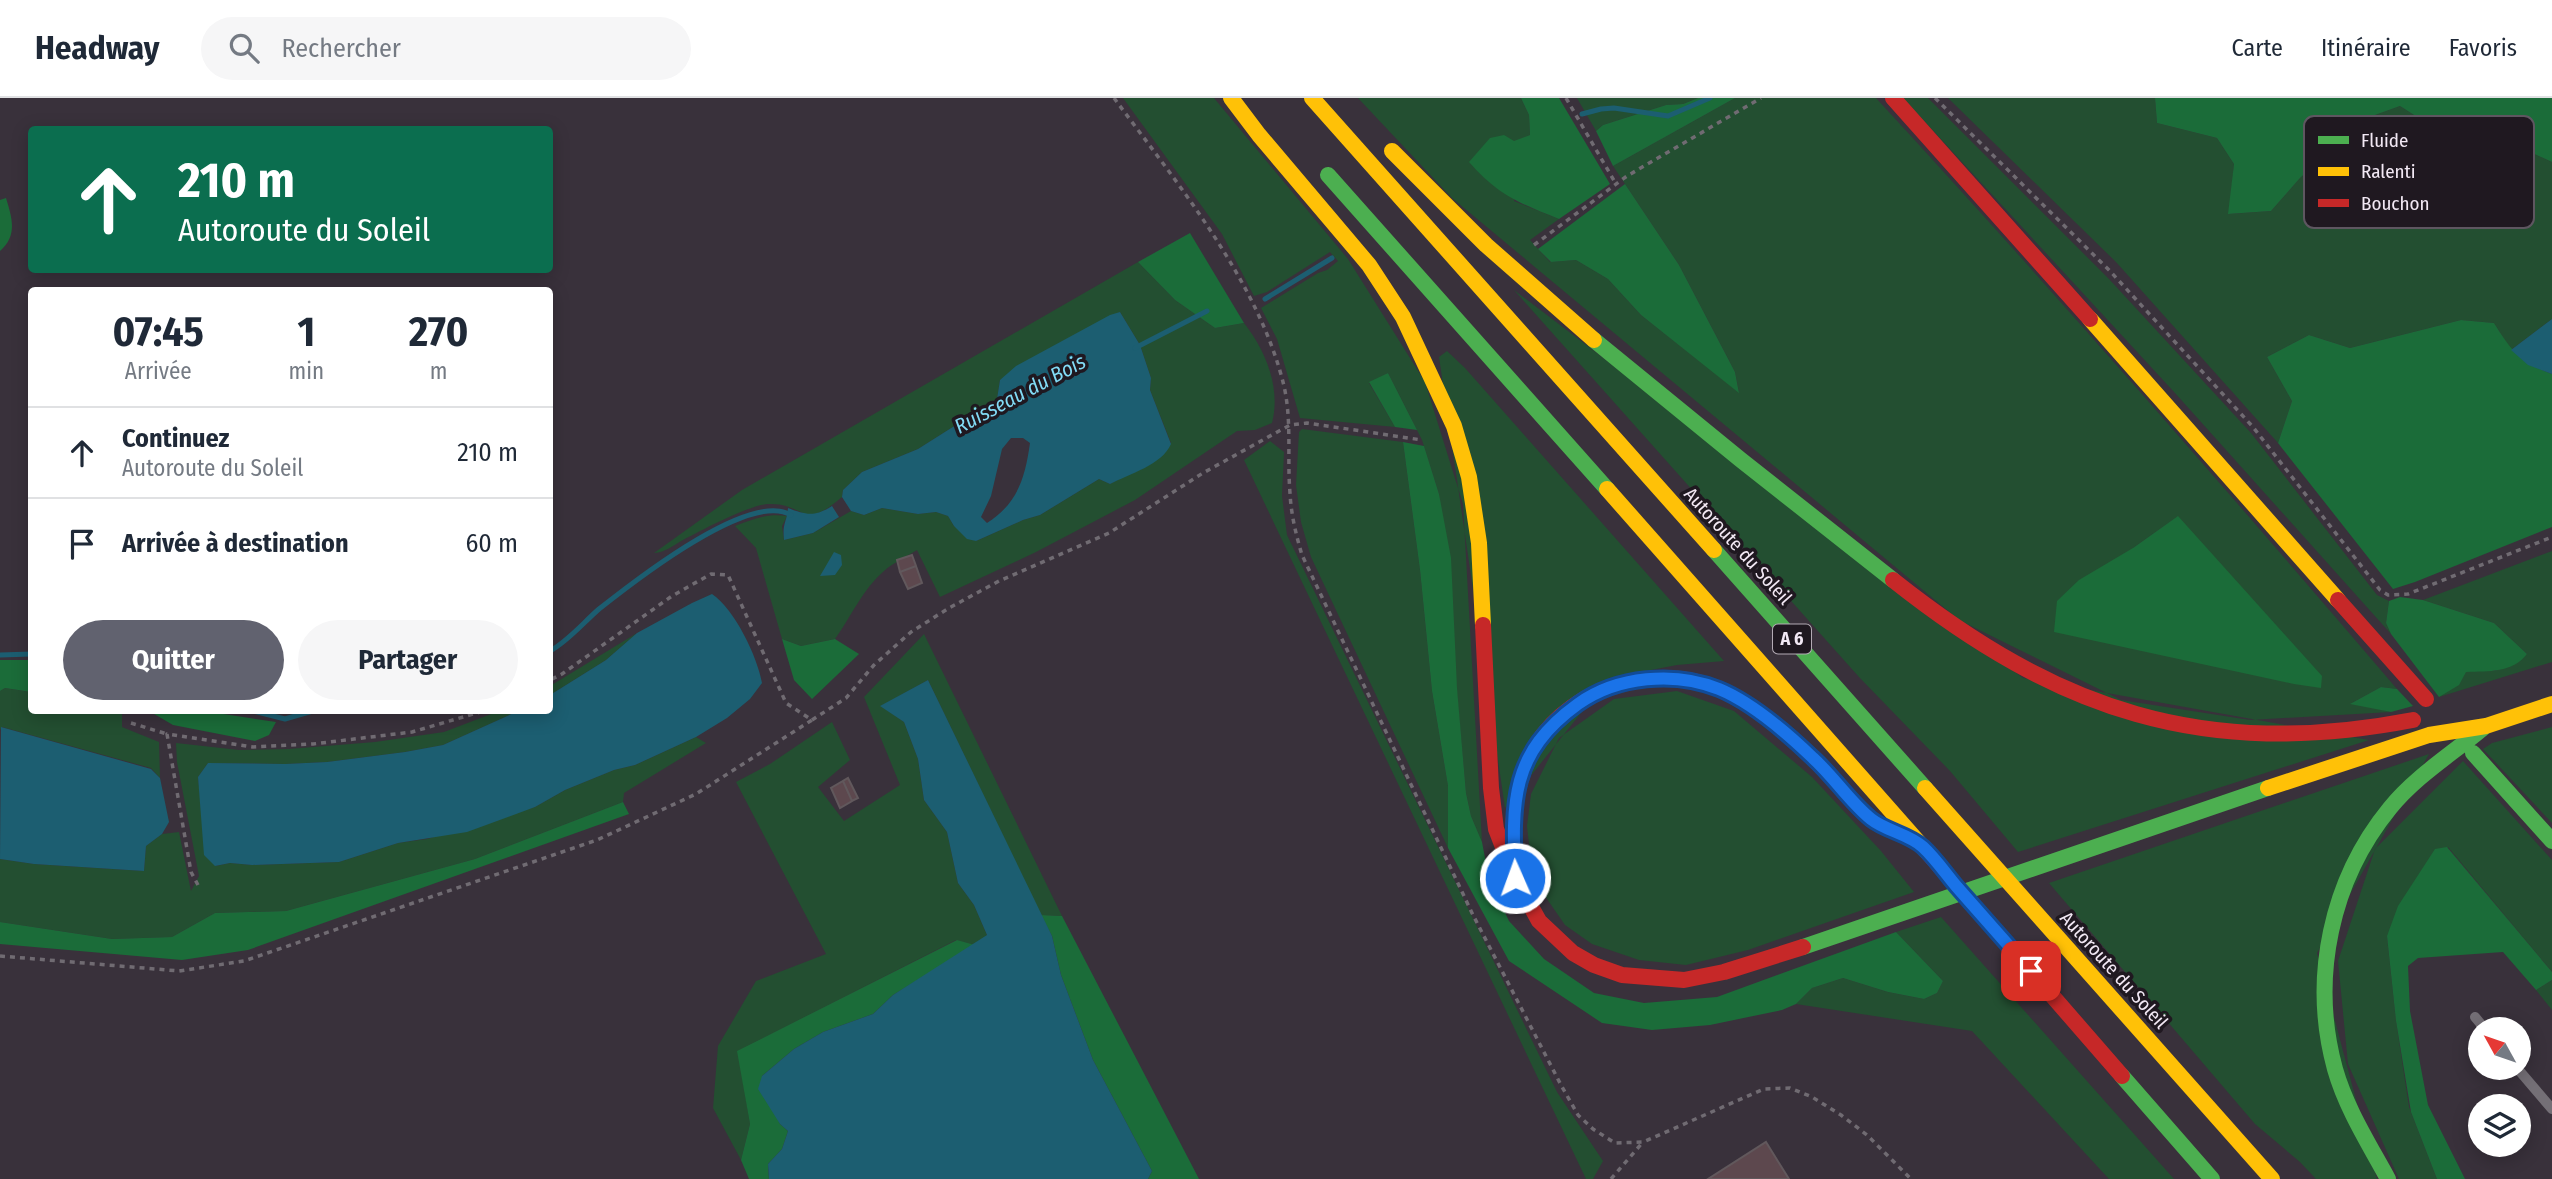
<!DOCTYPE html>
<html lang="fr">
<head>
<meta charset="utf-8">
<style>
	:root { --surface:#fff; --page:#f6f6f7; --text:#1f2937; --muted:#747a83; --line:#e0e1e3; --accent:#61626f }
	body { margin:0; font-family:"Fira Sans Condensed",sans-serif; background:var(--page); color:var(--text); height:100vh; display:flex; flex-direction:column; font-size:26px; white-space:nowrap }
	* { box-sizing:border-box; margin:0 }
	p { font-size:23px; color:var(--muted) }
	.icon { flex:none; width:38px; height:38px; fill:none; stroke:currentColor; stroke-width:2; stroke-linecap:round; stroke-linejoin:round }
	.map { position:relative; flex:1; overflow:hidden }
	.side { position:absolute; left:28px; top:189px; width:525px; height:427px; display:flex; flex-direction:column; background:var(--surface); border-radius:7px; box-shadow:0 4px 18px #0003 }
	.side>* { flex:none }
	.banner { position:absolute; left:28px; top:28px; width:525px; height:147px; border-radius:7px; box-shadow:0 4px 18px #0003; background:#0b6e4f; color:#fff; overflow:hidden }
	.needle { width:46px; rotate:310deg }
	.tools { position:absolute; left:2468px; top:919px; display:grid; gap:14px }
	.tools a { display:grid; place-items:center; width:63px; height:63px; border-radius:50%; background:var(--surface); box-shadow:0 4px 18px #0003; font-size:35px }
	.pin { position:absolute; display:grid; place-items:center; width:60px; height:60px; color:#fff; margin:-30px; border-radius:14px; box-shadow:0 4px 10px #0006 }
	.me { position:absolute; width:77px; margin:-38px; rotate:358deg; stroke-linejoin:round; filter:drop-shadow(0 0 5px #0008) }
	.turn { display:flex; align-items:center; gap:24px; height:147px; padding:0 35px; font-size:32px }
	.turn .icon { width:91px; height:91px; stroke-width:2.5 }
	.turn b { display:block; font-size:49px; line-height:60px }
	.eta { display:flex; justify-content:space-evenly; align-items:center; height:119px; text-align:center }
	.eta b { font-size:42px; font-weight:700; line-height:49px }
	.button { display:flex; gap:14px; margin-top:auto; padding:14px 35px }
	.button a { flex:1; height:80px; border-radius:42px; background:var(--accent); color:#fff; font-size:28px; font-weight:700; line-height:80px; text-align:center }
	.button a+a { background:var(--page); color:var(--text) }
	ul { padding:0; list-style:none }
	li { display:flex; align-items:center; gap:21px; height:91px; padding:0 35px; border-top:2px solid var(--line) }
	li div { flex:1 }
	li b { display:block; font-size:26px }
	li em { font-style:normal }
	header { display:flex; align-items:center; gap:42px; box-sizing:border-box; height:98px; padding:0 35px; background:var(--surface); border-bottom:2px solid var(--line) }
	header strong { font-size:33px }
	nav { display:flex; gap:38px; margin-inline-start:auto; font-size:24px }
	.search { width:490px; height:63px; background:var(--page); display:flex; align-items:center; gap:18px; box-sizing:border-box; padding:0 24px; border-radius:38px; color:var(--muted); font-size:26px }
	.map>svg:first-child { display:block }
</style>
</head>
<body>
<header>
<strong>Headway</strong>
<div class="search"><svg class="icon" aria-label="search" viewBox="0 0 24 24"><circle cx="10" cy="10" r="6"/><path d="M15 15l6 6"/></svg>Rechercher</div>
<nav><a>Carte</a><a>Itinéraire</a><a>Favoris</a></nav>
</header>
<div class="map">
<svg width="2552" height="1081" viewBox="0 0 2552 1081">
	<rect width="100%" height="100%" fill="#39313b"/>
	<!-- green -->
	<path fill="#234f31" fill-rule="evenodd" d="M1123,0h91l134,161 77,123 38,122 19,338 -11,-26 -5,-23 -27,-299 -17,-54 -34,-67 -19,10 26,44 -95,-9 -23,-79 -16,-31 57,-35 9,-3 11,-9 -8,-9 -63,40 -13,4 -32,-62z
		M1358,0h163l8,17 1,20 -16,7v59l45,18 -29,21 20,22 26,-2 32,19 33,36 98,77 -4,-20 -56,-107 -66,-99 122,-68h141c178,193 350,391 521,591l-16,-2 -29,16 39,9 -141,8 -129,-20 -162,-80 -507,-422zM2177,419h1l143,159 -188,-128z
		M1577,0h121l-15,6 -17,1 -63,20 -7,6z
		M1903,0h25l181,181 142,154 126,162 12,6 -3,22 5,11 -216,-241z
		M1948,0h207l2,25 60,15 17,26 -5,50 42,-3 29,-33 64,-59 36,-13 36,23 17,14 75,8 24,11v157l-41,31 -17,-27 -33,-3 -111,28 -41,-13 -42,22 25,44 -14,42 -162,-181z
		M1138,164l37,38 40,28 29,-5c22,28 37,65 28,100l-17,7 -18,1 -102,69 -99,52 -96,45 -23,-47c-11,7 -24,13 -33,21 -22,19 -33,46 -49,68l-34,7 -19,-7 -26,-91 -21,-22c19,-7 32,-13 52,-10l-5,10 2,14 29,-7 38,-22 13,4 18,-7 36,6 18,-2 12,4 6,10 22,15 47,-21 17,-5 59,-36 11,5 22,-12 39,-29 -21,-53 1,-12 -11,-33 -20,-33 -120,68 -3,19 -79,50 -56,23 -19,18 -1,7c-42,36 -36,5 -74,7 -19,1 -68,27 -85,36 -11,6 -17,12 -29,13l88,-63z
		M1514,192l509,388 346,62 -351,112 -68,-81 -91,-94z
		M1447,253l18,17 259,293 -47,4 -68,13 -104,130 -66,-451z
		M1302,331l101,13 17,128 12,121 16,95v62l-137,-291 -10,-35 -5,-37 3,-53z
		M1270,343l14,11 -2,44 5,39 270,557 46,69 -10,18h-7l-342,-719z
		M2552,453v111l-113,35 27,-26h29l32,-17 -33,-31 -71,-23z
		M637,535l-31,27 -56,35v-9z
		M924,536l138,282 -21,-1 -113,-235 -47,26 23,16 14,37 6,41 23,32 11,51 16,22 13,30 -12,10 -19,-5 -218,111 12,73 -9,36 -28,-52 5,-62 38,-65 70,-27 -90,-172 34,-18 62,-42 18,38 -32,27 26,34 56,-36 -36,-88z
		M5,590l26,4 1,18 90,1v16l37,15 1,36 -9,-10 -149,-41 -2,3v-39z
		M1677,593l57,20 78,66 69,74 33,41 -166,58 -62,15 -47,-5 -47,-16 -27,-19 -25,-36 -9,-26 -4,-37 4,-32 28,-56 55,-39z
		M499,613h19l-75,34 -38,7 -78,10 -42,2 -77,-1 -10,14 3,29 15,60 14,-3 22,2 87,-3 59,-19 29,-4 108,-32 30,-17 49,-20 21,-5 61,-28 10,6 -82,50 -1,9 -148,57 -189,52 -71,2 -43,24 -60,2 -112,-17v-63l34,5 110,7 2,-25 16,-12 17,-2 12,59 8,-15 -22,-114 -1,-19 63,7 50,-1 86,-7 69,-10z
		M2552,629v96l-69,-74 9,-6z
		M2429,656l-112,199 60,226h-61l-16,-17 -45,-38 -206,-241z
		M2463,663l89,99v112l-104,-125 -61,89 9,85 13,86 28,72h-38l-51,-115 -10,-103 37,-112z
		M1941,819l233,262h-65l-137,-148 -176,-27 16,-16 31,-10 45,14 36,7 13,-6 6,-12 -47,-49z
		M2552,882v30l-16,-20z"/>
	<!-- forest -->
	<path fill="#1b6c39" d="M1521,0h38l51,86 -51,35c-40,-16 -61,-24 -90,-57l21,-24 14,-3 10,6 16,-6 -1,-20z
		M1698,0h37l-122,68 -17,-35 7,-6 63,-20 17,-1z
		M2155,0h397v64l-24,-11 -75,-8 -17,-14 -36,-23 -36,13 -64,59 -29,33 -43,3 6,-50 -17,-26 -60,-15z
		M1625,86l54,81 56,107 4,21 -98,-78 -33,-36 -32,-19 -25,2 -13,-13z
		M6,100c6,20 12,37 -6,53v-51z
		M1190,135l54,90 -29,5 -40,-28 -37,-38z
		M2461,222l33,3c19,30 25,38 58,51v153l-137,55 -22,7 -115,-146 14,-42 -25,-44 42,-22 41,13z
		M1388,275l29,57 -22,-3 -26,-45z
		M1403,344l21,4 15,48 12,64 6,130 9,105 5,23 11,26 7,37 20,42 35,38 50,34 50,10 73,-6 179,-65 47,49 -6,12 -13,6 -36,-7 -45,-14 -31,10 -16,16 -14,6 -72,15 -58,5 -50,-7 -93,-62 -61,-113v-62l-16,-95 -12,-121z
		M2178,418l144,160 -1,12 -27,-4 -240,-52 3,-31 22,-21 54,-32z
		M2400,499l23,3 71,23 33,31c-15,19 -38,17 -61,18l-7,13 -20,12 -48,-63 -5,-11 3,-22z
		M782,541l19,7 34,-7 24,15 -47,45 -18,-19z
		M0,562h31v32l-26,-4 -5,3z
		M2381,589l16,2 16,17 -22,6 -41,-8z
		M149,613h55l72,11 -7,13 -14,6 -82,-16z
		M623,704l6,12 -381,136 -66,10 -182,-16v-22l112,17 60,-2 43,-24 71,-2 189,-52z
		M2447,749l105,125v8l-16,10 -33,-38 -85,6 -10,8 2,45 18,94 37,74h-28l-26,-67 -15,-91 -9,-85 11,-30 37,-57z
		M1041,817l21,1 137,263h-51l4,-8 -59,-111 -32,-85 -9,-39z
		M957,842l18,5 -82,50 -20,19 -50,18 -29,17 -32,27 18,48 8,7 -6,18 -14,15 1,15h-20l-8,-19 9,-36 -13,-73z"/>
	<!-- water -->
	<path fill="#1c5e71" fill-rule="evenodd" d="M1120,214l20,33 11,33 -1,12 21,54c-9,21 -42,30 -61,40l-11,-5 -59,36 -17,5 -47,21 -9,-2 -13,-13 -6,-10 -12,-4 -18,2 -36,-6 -18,7 -13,-4 -9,-14 1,-7 19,-18 56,-23 79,-50 3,-19 16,-14 94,-51zM1011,340h12l7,5c-5,35 -12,60 -43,80l-6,-6 10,-21 11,-47z
		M2552,221v55l-24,-9 -17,-15z
		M832,408l7,11 -26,16 -29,7c-2,-17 3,-18 4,-32 18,7 27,9 44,-2z
		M834,454l7,3 1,10 -7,10 -15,1z
		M712,496c23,16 45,62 50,89l-12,16 -23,19 -31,19 -61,28 -21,5 -49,20 -30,17 -68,25 -69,11 -59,19 -87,3 -22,-2 -15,3 -11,-11 -6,-78 10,-14 77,1 42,-2 78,-10 38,-7 75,-34 32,-1v-15l56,-35 31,-27 55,-30z
		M928,582l124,256 9,39 32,85 59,111 -4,8h-379l-1,-15 14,-15 6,-18 -8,-7 -22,-35 4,-13 32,-27 29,-17 50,-18 20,-19 94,-60 -13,-30 -16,-22 -11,-51 -23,-32 -6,-41 -14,-37 -24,-16z
		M1,629l150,42 9,9 9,44 -7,12 -16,12 -2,25 -110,-7 -34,-5z"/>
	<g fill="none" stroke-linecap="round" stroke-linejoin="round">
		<!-- stream -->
		<path stroke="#1c5e71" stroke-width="5" d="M1582,16l19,-5 13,-1 54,8 42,-18
			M1265,201l67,-41
			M1135,250l72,-37
			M550,553c18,-10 33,-28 49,-42 34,-27 151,-119 192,-94
			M0,557l32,-1
			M249,612l36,9 31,-9"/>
	</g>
	<!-- building -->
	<path fill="#5d484e" stroke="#61585c" stroke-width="2" d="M912,457l4,11 -16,6 -3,-12z
		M916,468l6,17 -14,6 -8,-17z
		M848,680l10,20 -6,3 -9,-20z
		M843,683l9,20 -12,7 -9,-20z
		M1766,1044l23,37h-81z"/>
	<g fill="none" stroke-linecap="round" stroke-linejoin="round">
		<!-- path -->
		<path stroke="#706b72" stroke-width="3.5" stroke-dasharray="5 5" stroke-linecap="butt" d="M1114,0c63,85 145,184 170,288 8,36 3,71 6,107 1,21 6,42 12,62l171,360 88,170 17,30 15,14 22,14 28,-1 121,-53 26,-1 22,9 29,18 26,20 44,44
			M1566,0l50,86
			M1935,0l174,172 144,157 127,163 8,5 20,-1 144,-57
			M1534,147l93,-69 134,-78
			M812,622l34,-22 28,-33 37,-33 38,-24 50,-27 110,-48 94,-60 87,-48 17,-2 115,17
			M131,625l36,11
			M198,787l-7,-13 -24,-138 86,13 60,-3 99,-12 75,-22
			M0,858l179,15 65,-10 353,-121 99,-46 116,-74 -26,-17 -58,-128 -17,-1 -39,22 -110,78 -12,6
			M1611,1081l32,-37"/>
		<!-- lane -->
		<path stroke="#746f76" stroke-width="10" d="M2475,919l10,12
			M2517,970l35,41"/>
		<!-- fast -->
		<path stroke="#4caf50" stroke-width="16" d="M1328,77l279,314
			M1594,242l147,120 152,120
			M1714,452l211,238
			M2473,655l79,88
			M1803,849l465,-159
			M2122,978l90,103
			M2388,1081c-19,-35 -42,-71 -53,-110 -25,-91 -4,-189 55,-261 26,-32 62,-54 93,-80"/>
		<!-- slow -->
		<path stroke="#ffc107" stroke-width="16" d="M1231,0l28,37 110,130 34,52 51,109 15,51 10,66 4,82
			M1312,0l402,452
			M1392,53l94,94 108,95
			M2090,221l248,281
			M1607,391l321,364
			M1925,690l347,391
			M2268,690l161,-53 57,-9 66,-22"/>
		<!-- jam -->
		<path stroke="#c62828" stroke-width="16" d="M1893,0l197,221
			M1893,482c165,131 311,180 520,140
			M2338,502l88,99
			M1483,527l8,163 5,41 19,49 24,43 34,32 21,12 28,10 62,5 40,-8 79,-25
			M1513,739c0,-33 6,-64 23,-92 37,-60 122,-83 185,-55 44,20 80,56 113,90
			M1928,755l194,223"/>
	</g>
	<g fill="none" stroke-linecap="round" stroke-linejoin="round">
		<!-- route casing -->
		<g stroke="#114b97" stroke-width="18">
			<path id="route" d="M1515,780c-3,-76 -5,-125 63,-174 39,-28 97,-33 141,-15 34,14 68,44 94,69 21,19 37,44 58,61 15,12 38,15 52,28 12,11 23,27 34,40 25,28 49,56 74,84"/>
		</g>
		<!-- route -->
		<use href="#route" stroke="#1a73e8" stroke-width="12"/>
	</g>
	<g text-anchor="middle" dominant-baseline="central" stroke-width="7" stroke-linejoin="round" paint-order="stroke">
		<!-- shield labels -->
		<rect fill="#1f1820" stroke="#b3aab4" stroke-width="2" x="1773" y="526.5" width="38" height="29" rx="5"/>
		<g font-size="18" font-weight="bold" fill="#f2e8f4">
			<text x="1792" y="541">A 6</text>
		</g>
		<!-- street labels -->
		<g font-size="19" fill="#f2e8f4" stroke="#1f1820">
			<text transform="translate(1738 448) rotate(48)">Autoroute du Soleil</text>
			<text transform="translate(2114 872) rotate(48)">Autoroute du Soleil</text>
		</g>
		<!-- water labels -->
		<g font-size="21" font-style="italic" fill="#82dbf6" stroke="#1f1820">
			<text transform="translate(1020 296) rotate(-28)">Ruisseau du Bois</text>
		</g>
	</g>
	<!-- legend -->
	<rect x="2304" y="18" width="230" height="112" rx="10" fill="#1f1820" stroke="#5e5660" stroke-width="2"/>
	<rect x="2318" y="38" width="31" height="8" fill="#4caf50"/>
	<rect x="2318" y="69" width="31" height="9" fill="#ffc107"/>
	<rect x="2318" y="101" width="31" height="8" fill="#c62828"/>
	<g font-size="19" fill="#f2e8f4">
		<text x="2361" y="49">Fluide</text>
		<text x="2361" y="80">Ralenti</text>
		<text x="2361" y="112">Bouchon</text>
	</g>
</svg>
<div class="tools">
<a><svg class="needle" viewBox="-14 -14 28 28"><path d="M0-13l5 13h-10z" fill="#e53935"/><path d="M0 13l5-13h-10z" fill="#747a83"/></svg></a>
<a><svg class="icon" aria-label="layers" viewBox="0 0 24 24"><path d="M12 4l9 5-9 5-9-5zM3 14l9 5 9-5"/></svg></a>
</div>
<div class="pin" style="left:2031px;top:873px;background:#d93025"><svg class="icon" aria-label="arrive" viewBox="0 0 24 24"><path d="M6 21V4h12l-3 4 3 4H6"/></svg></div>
<svg class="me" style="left:1515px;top:780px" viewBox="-20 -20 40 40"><circle r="17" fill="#1a73e8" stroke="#fff" stroke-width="3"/><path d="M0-11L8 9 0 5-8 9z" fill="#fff"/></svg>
<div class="banner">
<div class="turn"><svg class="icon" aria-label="ahead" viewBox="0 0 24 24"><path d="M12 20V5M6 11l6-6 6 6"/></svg><div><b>210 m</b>Autoroute du Soleil</div></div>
</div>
<section class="side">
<div class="eta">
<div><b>07:45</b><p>Arrivée</p></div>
<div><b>1</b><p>min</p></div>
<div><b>270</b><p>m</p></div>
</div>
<ul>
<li><svg class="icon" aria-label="ahead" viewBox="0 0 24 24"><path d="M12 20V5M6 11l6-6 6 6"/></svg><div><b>Continuez</b><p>Autoroute du Soleil</p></div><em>210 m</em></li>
<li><svg class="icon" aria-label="arrive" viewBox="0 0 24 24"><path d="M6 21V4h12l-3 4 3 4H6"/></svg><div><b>Arrivée à destination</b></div><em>60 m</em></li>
</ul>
<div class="button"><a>Quitter</a><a>Partager</a></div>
</section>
</div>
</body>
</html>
